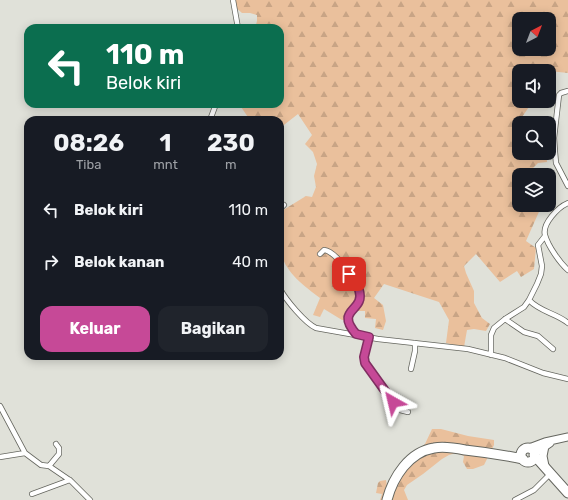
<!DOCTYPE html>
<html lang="id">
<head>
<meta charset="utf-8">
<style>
	:root { --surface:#171b24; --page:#20242c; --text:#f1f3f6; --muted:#9ea1a6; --accent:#c64997 }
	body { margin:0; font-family:Rubik,sans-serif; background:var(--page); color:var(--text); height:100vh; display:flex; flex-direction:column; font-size:15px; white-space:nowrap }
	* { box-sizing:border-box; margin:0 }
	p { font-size:13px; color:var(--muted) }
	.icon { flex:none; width:22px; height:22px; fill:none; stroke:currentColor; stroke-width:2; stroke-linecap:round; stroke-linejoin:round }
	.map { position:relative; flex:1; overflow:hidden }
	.drawer { position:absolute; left:24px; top:116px; width:260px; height:244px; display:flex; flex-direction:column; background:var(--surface); border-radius:12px; box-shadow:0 2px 10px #0003 }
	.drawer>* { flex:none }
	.guide { position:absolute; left:24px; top:24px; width:260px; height:84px; border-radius:12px; box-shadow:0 2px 10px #0003; background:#0b6e4f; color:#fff; overflow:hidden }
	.needle { width:26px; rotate:42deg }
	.controls { position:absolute; left:512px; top:12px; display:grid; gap:8px }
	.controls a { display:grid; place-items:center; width:44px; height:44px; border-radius:8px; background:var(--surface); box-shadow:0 2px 10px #0003; font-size:20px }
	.pin { position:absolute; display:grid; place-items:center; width:34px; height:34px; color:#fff; margin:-17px; border-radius:8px; box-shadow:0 2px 6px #0006 }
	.me { position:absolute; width:44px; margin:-22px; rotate:323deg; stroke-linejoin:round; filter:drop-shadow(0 0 3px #0008) }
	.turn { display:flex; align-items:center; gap:14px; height:84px; padding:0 16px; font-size:18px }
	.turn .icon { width:52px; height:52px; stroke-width:2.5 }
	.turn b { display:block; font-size:28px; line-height:34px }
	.eta { display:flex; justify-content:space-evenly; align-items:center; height:68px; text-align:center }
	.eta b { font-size:24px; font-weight:700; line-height:28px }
	.action { display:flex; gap:8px; margin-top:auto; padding:8px 16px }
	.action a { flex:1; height:46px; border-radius:12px; background:var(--accent); color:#fff; font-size:16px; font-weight:700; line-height:46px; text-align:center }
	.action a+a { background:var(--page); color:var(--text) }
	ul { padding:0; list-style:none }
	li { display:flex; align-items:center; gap:12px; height:52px; padding:0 16px }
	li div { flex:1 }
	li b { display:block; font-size:15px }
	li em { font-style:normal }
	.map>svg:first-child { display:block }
</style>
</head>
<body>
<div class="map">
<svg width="568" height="500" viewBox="0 0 568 500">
	<defs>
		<pattern id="forest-firs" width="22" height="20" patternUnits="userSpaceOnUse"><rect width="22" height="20" fill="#eac09c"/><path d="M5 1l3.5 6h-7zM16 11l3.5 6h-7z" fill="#c8a485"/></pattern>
	</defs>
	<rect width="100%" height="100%" fill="#e0e1d9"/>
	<!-- forest -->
	<path fill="url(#forest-firs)" fill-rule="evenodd" d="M235,0h333v73l-19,-2h-30v30h14l-13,19 -1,33h27l1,9 -9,1 -9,9 2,3h-12v30h23l-16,36 10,7 -2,21 -13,8 -4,-6 -17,11 -24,-28 -12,12 2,7 8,18v12l8,15 8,6 -4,7 -12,-2 -7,1 -3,17 -18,-4 3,-23 -10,-18 -55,-18 -10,14 9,7 3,16 -3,9 -8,-2 1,-9 -11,-1v-7h-17l-2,9h-4l-18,-11 -4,8 -7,-2 7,-17c-17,-13 -36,-26 -40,-49 -2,-12 0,-25 0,-37l26,-16 6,1 4,-10 -2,-11 3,-12 -4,-12 -8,-8 7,-9 -14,-21 -18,14v-8h-30l-9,-13 4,-3h35v-76h-25l2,-7v-6l-7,-2h-8l-8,-7zM519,19h30v30h-30z
		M432,429h9l27,7 26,4v5l-10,20 -11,4h-6l-4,-7 1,-6 -8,-3 -7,2 -7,4 -19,15 -16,11 -3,5 4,10h-28l2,-6 -6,-1 2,-10 2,-2 6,-1 1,6 -2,10 10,-9 22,-35 8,-8z"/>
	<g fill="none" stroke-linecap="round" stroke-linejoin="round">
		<!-- street casing -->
		<g stroke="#65665f" stroke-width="6">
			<path id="street" d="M233,0l5,28
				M568,91l-7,2 -2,2 -5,43 1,14 1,11 12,23
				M210,120l6,-16
				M568,203c-10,4 -26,21 -23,32 3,11 15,28 23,35
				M280,209l4,-4
				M320,254l4,-4c12,1 37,35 35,47 -1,10 -10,14 -11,25l8,12
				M280,289c6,11 25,34 36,39l62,11 90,10 37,9 38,15 25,6
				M529,300c11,12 27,13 39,23
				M505,319l19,13 14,4 15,13
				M369,337l-5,20 1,6 32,45 3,2 8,2
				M491,355v-20l3,-7 11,-9 19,-12 5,-7 8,-16 4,-10 1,-8 -4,-21 7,-9
				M411,369l4,-18v-8
				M0,406l25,47 16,12 8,1 22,15 19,19
				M0,457l25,-4
				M49,466l10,-12v-6l-3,-4
				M32,494l38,-14
				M515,500l19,-10 17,-17"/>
		</g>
		<!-- secondary casing -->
		<g stroke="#65665f" stroke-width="9">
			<path id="secondary" d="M529,448l16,-6 23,-5
				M534,454l16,-11
				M545,466l-2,-10 2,-10"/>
		</g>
		<!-- highway casing -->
		<g stroke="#65665f" stroke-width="11">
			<path id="highway" d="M521 455a7 7 0 1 1 14 0a7 7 0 1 1-14 0Z
				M534,455l34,38
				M387,500c6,-23 22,-48 47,-52 10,-2 21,0 31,2 19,2 38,5 58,9"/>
		</g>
		<!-- street -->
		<use href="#street" stroke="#fff" stroke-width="4.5"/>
		<!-- secondary -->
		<use href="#secondary" stroke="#fff" stroke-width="7"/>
		<!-- highway -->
		<use href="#highway" stroke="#fff" stroke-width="9"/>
	</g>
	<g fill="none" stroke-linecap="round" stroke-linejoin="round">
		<!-- route casing -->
		<g stroke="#812f62" stroke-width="10">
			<path id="route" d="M349,274c3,5 8,10 10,16 7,22 -25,18 -3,44l13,3 -5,20 1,6 28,39"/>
		</g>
		<!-- route -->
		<use href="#route" stroke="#c64997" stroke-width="7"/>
	</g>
</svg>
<div class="controls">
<a><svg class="needle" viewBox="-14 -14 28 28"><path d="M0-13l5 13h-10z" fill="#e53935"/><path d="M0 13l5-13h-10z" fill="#9ea1a6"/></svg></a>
<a><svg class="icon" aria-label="sound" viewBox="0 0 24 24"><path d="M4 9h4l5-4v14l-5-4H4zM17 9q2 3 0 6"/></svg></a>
<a><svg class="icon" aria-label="search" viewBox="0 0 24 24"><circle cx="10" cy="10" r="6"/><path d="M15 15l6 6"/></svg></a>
<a><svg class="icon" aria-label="layers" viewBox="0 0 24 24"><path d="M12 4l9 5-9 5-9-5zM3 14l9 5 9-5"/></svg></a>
</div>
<div class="pin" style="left:349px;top:274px;background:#d93025"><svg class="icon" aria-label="arrive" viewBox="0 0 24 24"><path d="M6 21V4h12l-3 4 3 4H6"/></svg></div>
<svg class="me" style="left:393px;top:402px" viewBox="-20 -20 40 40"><path d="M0-17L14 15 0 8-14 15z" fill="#c64997" stroke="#fff" stroke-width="4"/></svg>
<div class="guide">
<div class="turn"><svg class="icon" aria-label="left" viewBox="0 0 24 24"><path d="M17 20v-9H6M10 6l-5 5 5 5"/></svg><div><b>110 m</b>Belok kiri</div></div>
</div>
<section class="drawer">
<div class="eta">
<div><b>08:26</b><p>Tiba</p></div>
<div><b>1</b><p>mnt</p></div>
<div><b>230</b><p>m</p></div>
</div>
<ul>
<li><svg class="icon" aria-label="left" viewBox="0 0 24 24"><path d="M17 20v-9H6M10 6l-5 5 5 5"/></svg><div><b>Belok kiri</b></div><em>110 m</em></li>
<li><svg class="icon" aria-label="right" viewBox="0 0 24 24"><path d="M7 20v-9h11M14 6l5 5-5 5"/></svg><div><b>Belok kanan</b></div><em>40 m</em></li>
</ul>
<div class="action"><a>Keluar</a><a>Bagikan</a></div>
</section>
</div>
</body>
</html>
